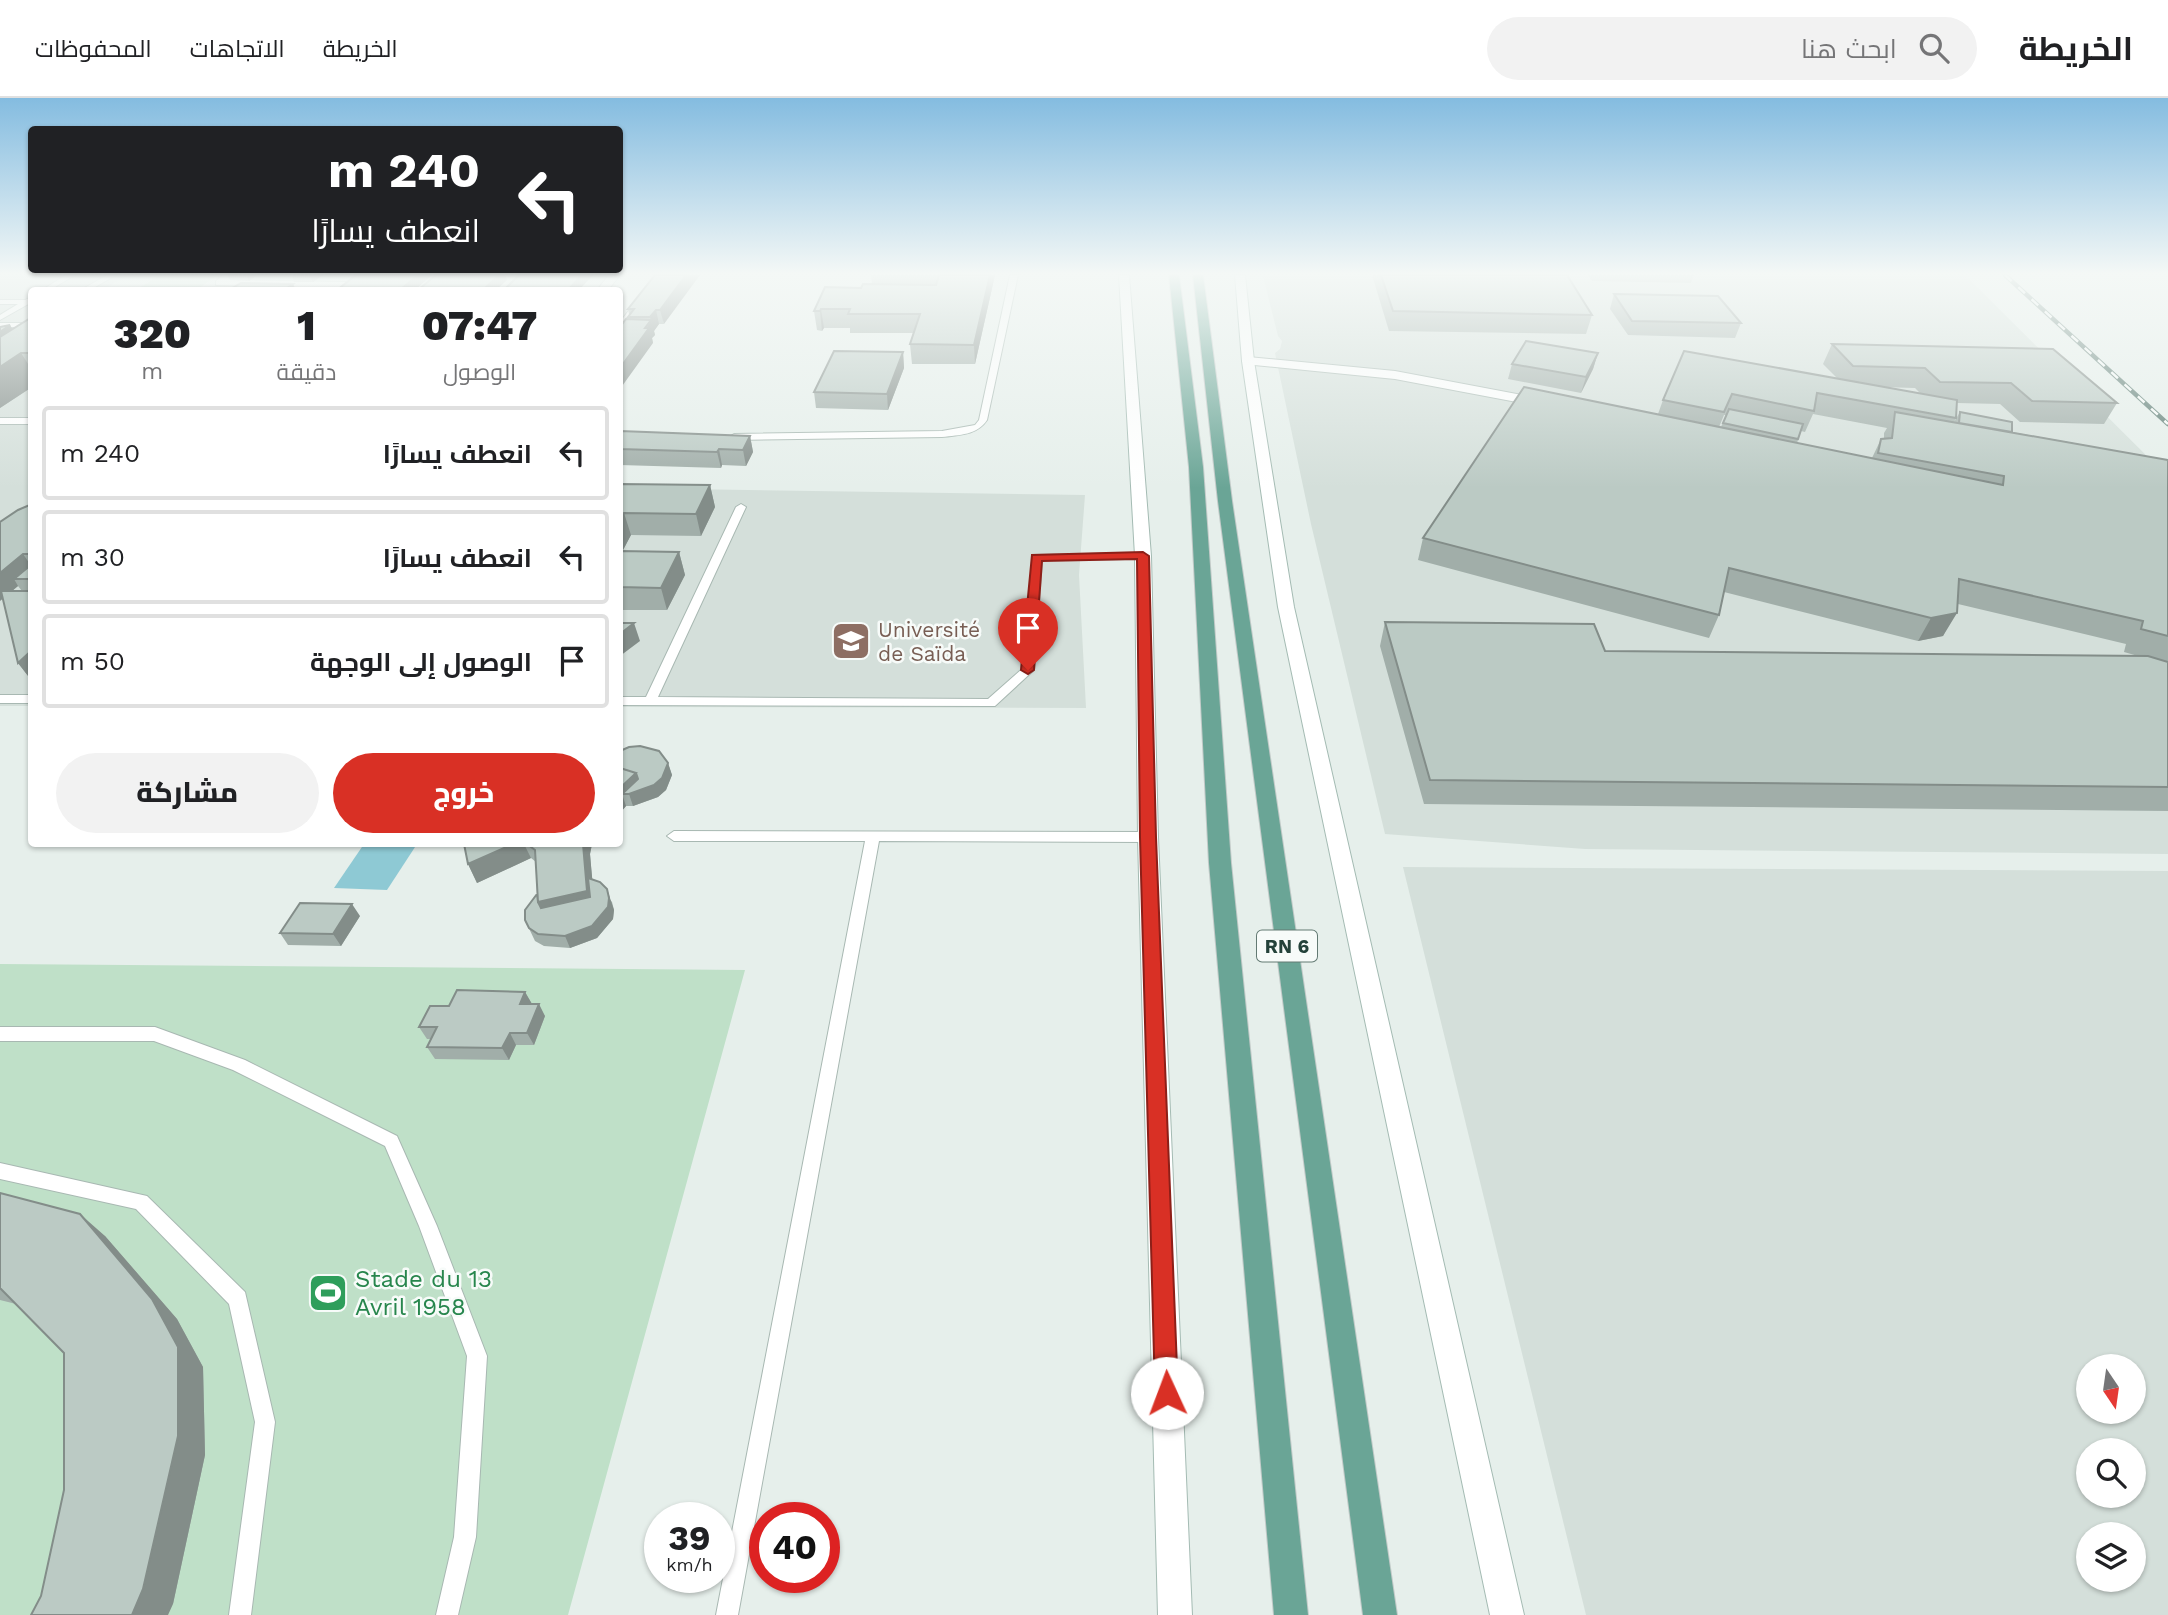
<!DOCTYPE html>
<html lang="ar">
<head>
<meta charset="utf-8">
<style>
	:root { --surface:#fff; --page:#f2f2f2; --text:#202124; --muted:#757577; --line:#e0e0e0; --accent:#d93025 }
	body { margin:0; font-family:"Work Sans",Cairo,sans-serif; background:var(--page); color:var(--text); direction:rtl; height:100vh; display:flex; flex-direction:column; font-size:26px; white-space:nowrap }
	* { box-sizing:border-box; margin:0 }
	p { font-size:23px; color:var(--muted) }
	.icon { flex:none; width:38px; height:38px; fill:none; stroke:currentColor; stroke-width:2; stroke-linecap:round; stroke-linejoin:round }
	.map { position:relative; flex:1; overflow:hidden; direction:ltr }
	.drawer { position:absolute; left:28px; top:189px; width:595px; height:560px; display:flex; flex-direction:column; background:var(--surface); border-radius:7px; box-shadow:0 2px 5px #0004; direction:rtl }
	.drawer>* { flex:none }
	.banner { position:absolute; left:28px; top:28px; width:595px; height:147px; border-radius:7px; box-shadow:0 2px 5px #0004; direction:rtl; background:#202124; color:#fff; overflow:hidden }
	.needle { width:46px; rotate:167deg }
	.tools { position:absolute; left:2076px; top:1256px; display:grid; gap:14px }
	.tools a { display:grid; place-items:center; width:70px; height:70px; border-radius:50%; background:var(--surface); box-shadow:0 2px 5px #0004; font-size:35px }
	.speed { position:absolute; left:644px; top:1404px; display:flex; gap:14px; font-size:35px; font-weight:700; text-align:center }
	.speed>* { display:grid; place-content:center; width:91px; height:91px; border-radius:50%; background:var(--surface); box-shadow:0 2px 5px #0004; line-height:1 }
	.speed small { font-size:18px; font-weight:400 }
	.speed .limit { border:10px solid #d22; background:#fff; color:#111 }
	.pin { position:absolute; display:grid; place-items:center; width:60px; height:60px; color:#fff; margin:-72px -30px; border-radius:50% 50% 50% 0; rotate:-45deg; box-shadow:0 0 7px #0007 }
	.pin .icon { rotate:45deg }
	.me { position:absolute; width:77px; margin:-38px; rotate:358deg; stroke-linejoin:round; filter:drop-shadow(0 0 5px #0008) }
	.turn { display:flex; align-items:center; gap:24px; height:147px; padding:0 28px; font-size:32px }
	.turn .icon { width:91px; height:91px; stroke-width:2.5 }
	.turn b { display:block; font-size:49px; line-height:60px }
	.eta { display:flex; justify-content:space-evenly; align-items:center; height:119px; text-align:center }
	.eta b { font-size:42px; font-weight:800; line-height:49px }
	.button { display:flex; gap:14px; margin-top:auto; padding:14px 28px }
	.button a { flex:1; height:80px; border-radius:42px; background:var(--accent); color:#fff; font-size:28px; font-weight:800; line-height:80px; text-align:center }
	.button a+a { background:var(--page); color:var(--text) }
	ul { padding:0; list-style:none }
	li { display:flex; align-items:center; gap:21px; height:94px; margin:0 14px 10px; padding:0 14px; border:4px solid var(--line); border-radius:7px }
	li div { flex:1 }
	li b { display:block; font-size:26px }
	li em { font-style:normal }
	header { display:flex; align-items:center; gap:42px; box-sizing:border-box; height:98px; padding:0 35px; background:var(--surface); border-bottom:2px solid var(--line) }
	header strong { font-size:33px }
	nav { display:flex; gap:38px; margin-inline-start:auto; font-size:24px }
	.search { width:490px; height:63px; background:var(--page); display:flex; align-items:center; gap:18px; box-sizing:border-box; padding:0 24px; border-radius:38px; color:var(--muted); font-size:26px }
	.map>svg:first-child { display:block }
</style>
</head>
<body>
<header>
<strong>الخريطة</strong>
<div class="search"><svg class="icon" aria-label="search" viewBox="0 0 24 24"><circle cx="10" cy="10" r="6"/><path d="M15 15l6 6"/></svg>ابحث هنا</div>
<nav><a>الخريطة</a><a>الاتجاهات</a><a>المحفوظات</a></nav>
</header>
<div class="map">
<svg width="2168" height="1517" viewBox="0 0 2168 1517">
	<rect width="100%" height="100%" fill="#e6efeb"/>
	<!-- built -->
	<path fill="#d4dfda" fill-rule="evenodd" d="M0,177h128l-26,15h-70l-1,416h-31z
		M1965,177l203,202v377l-583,-5 -200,-15 -74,-310 -36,-171 5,-4 2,-8 -4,-5 -15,-60z
		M620,390l465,7 -6,80 7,133 -466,-1z
		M1403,769l765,4v744h-582zM2088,1269h45v45h-45zM2088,1353h45v45h-45zM2088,1437h45v45h-45z"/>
	<!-- green -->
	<path fill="#bfe0c8" d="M160,177h58l-22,15h-60z
		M0,866l745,6 -177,645h-568z"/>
	<!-- water -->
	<path fill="#8ec9d4" d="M364,746h53l-30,46 -53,-2z"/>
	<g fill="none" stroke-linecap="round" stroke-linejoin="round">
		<!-- lane casing -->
		<g stroke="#a8b8b2" stroke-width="2">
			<path id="lane" d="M66,177h9l-25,15h-8z
				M107,177h9l-26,15h-9z
				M656,177h7l-40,54h-3v-7z
				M1010,177h8l-31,145c-10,15 -27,15 -45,17l-208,3 -5,-3 5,-3 208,-3 33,-6 4,-5z
				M32,199v5l-32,18v-5l18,-11h-18v-4h25z
				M0,225h32v4h-32z
				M0,320h32v6h-32z
				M741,406l5,3 -88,190 330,2 34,-30 11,-114 110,-2 5,3 -5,3 -101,1 -8,110 -39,36 -375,-1v-8h26l90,-190z
				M0,597h32v8h-32z
				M674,733l474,1 7,5 -7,5 -269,-1 -141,774h-22l149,-774h-191l-7,-5z
				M0,929h155l90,33 152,76 40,90 50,130 -11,181 -18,78h-22l18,-78 13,-181 -48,-130 -34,-80 -152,-76 -79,-29h-154z
				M0,1065l147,33 98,96 30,130 -24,193h-22l26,-193 -26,-118 -93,-95 -136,-30z"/>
		</g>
		<!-- street casing -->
		<g stroke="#a8b8b2" stroke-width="2">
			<path id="street" d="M223,177h13l-5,5 114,2 6,3 -6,3 -129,-3v-4z
				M609,177h11l-12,15h-11z
				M1248,259l147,14 148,28 7,4 -7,4 -148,-28 -151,-15 -2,-3z"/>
		</g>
		<!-- secondary casing -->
		<g stroke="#a4bbb3" stroke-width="2">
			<path id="secondary" d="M1119,177h10l22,281 7,281 34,778h-34l-20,-778 -3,-281z
				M1235,177h10l9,86 40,246 230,1008h-34l-212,-1008 -36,-246z"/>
		</g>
		<!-- primary casing -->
		<g stroke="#c2cac8" stroke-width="2">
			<path id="primary" d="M1169,177h10l24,192 28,396 77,752h-34l-65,-752 -20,-396z
				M1193,177h10l29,226 165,1114h-34l-145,-1114z"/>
		</g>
		<!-- lane -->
		<use href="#lane" fill="#fff" fill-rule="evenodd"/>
		<!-- street -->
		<use href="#street" fill="#fff" fill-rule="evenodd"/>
		<!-- secondary -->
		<use href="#secondary" fill="#fff" fill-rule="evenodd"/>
		<!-- primary -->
		<use href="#primary" fill="#6aa596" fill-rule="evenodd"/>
		<!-- rail casing -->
		<g stroke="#5f7d75" stroke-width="4.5">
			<path id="rail" d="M2005,177l163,149"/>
		</g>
		<!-- rail -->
		<use href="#rail" stroke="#f7fbf9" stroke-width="2.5" stroke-dasharray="9" stroke-linecap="butt"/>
	</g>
	<!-- wall -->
	<path fill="#a1aea9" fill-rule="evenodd" d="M228,177h29l-8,6 -19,-1z
		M292,177h31l-10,7h-19z
		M655,177l9,49h-5l-5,7 1,4 -3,3 1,5 -25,-24v-2l1,-2 -1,-6z
		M871,177h124l-20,89h-63l-2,-20 3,-11h-63v-5h-26l-2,3 -5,-1 -3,-19 47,-23 69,-3 -58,-1z
		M1372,177h195l25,40 -6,19 -197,-3z
		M1588,177h106l-3,8 -99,-2z
		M1614,196l127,29 -6,15 -107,-3 -18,-26z
		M32,219v70l-32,21v-81l12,2z
		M1832,246l285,59 -13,21 -84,-2 -20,-18 -43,-1 -1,15 -2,4 6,-10 52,20 156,28v351l-744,-7 -44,-158 5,-24 220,29 533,5 -14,-4 2,-8 -168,-40 -15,32 -25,5 -194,-49 -5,23 -10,23 -291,-78 5,-22 235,-124 5,-14 175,-21 -15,-15zM1881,289l34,1 6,6zM1813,316l74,14 -3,5v6h-3l-9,19 -75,-15 4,-12 4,1zM1724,317h2l-5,12h-2z
		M903,254l1,16 -16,42 -72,-2 -2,-16z
		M1598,255l-5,16 -12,24 -73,-14 4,-15z
		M620,333l130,5 3,16 -7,14 -24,-1 -1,3 -101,-3z
		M620,386l90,1 5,22 -14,29 -70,-1 -8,15 -3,-1z
		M32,406v177l-14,-18 -15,-64zM18,488l4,5h-10z
		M620,453l59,1 6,23 -18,35h-47z
		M620,653l48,12 4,12 -6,15 -8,7 -25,9h-7l-6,7z
		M464,746h128l-2,10 2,25 20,23 2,8 -1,9 -16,19 -27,10 -26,-2 -9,-5 -10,-21 12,-26 -1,-32 -5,-4 -54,25 -9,-19z
		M360,818l-19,30 -53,-1 -8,-12z
		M525,894l7,12 13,12 -11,29h-18l-7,15 -74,-1 -8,-12 4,-8h-4l-8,-12 30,-21z
		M0,1095l105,43 72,83 26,48 2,88 -32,149 -132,-8 23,-106v-137l-48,-49 -16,-4z"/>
	<!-- shaded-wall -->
	<path fill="#838d89" d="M247,177h10l-8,6z
		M310,177h13l-10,7z
		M418,177h14l-17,15h-15z
		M499,177h6l2,5 -11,10h-13z
		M582,177h11l-14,15h-11z
		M686,177h14l-36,49 -4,-14z
		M990,177h5l-20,89 -1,-19z
		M293,186l3,6h-12z
		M821,211l3,19 -2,3 -2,-20z
		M656,212l3,14 -5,7 1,4 -3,3 1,5 -33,46v-21l31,-47 -1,-4z
		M10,227l9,15 -19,13v-21z
		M903,254l1,16 -16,42 -1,-16z
		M21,255l11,17v17l-32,21v-41z
		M1598,255l-5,16 -12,24 5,-16z
		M750,338l3,16 -7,14 -3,-16z
		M719,351l3,16 -1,3 -4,-16z
		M710,387l5,22 -14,29 -5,-22z
		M624,415l7,22 -8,15 -3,-11v-18z
		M679,454l6,23 -18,35 -6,-22z
		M23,456l9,13 -18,12 4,7 -18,15v-28z
		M1957,515l-14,23 -25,5 13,-23z
		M634,525l6,18 -20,15v-22z
		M32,552v31l-14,-18z
		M668,665l4,12 -6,15 -8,7 -25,9 -4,-12h-7l4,12 -6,7v-25l16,-15z
		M513,746h11l7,14 -54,25 -9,-19z
		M583,746h9l-2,10 5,55 -49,11 -8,-18z
		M607,791l7,21 -1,9 -16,19 -27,10 -5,-12z
		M352,806l8,12 -19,30 -8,-12z
		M525,894l7,12h-12z
		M539,906l6,12 -11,29 -7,-12z
		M510,935l6,12 -7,15 -7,-12z
		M80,1116l25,22 72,83 26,48 2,88 -32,149 -5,11h-36z"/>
	<!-- building -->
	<path fill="#bbcac4" stroke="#838d89" stroke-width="2" d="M356,177h62l-18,15h-63z
		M436,177h63l-16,15h-65z
		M519,177h63l-14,15h-64z
		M655,177h31l-26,35h-4l-6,7h-22l6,-8h-6z
		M939,177h51l-16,70 -64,-1 10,-30h-72l2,-5h-29l-1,2h-6l11,-24 36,1 2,-4 73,1z
		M1381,177h186l25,40 -199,-4z
		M241,185l52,1 -9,6h-55z
		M1614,196l104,2 23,27 -109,-2z
		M32,219v36h-11l-21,14v-30z
		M626,221l25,1 -6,8h4l-29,40v-41z
		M10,227l-10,7v-5z
		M1526,243l72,12 -12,24 -74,-13z
		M1832,246l221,5 64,54 -85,-2 -21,-18 -71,-1 -15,-14 -72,-2z
		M834,253l69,1 -16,42 -73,-2z
		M1684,253l273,49 -1,18 -139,-25 -3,18 -82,-17 -8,18 -61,-12z
		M1524,289l479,98 1,-9 -126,-23 3,-14 11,-1 3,-26 273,48v176l-27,-7 2,-8 -184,-42 -2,34 -26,5 -202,-50 -10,47 -296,-77z
		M1729,311l74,15 -5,15 -75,-16z
		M1960,314l52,10v10l-53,-9z
		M620,333l130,5 -7,14 -24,-1 -2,3 -97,-3z
		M620,386l90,1 -14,29 -72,-1 -4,8z
		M32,406v50h-9l-23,19v-51l18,-12z
		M620,453l59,1 -18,36 -41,-1z
		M32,466v15h-18z
		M1,493h31v59l-14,13z
		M1385,524l209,2 11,27 543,5 20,6v125l-738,-7z
		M620,525h14l-14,11z
		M640,648l19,5 9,12 -6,15 -8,7 -25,9h-7l16,-15 -2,-6 -16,-5v-17l9,-4z
		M620,670l16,5 -16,15z
		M464,746h49l-45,20z
		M527,746h56l4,47 -49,11 -3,-52z
		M588,780l12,4 7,7 2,9 -1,9 -16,19 -27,10 -27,-2 -9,-6 -4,-8v-10l12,-16 1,8 3,6 49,-11z
		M300,805l52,1 -19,30 -53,-1z
		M457,892l68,2 -5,12h19l-12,29h-17l-8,15 -75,-1 10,-20h-18l11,-21h19z
		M0,1095l80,21 72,85 26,48v89l-35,153 -11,26h-101l10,-19 23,-106v-137l-64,-65z"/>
	<!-- sky -->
	<linearGradient id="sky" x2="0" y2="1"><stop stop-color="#84bce0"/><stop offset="0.45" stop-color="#f4f8f6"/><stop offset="1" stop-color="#f4f8f6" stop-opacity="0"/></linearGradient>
	<rect width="2168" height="390" fill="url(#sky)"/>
	<!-- route -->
	<path fill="#d93025" stroke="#8d1f18" stroke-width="2" d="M1143,454l6,4 7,281 22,556 -3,8 -8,3 -8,-3 -4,-8 -15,-556 -3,-278 -95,2 -8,109 -6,4 -7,-4 11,-115z"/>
	<!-- icons -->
	<defs>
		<g id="university-square" transform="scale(2.0125)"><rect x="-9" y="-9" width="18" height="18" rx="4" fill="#8d6e63" stroke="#f7fbf9"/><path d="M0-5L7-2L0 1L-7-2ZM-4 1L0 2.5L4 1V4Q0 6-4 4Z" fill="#fff"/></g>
		<g id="stadium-square" transform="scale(2.0125)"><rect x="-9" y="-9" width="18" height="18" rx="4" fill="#2e9e5b" stroke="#f7fbf9"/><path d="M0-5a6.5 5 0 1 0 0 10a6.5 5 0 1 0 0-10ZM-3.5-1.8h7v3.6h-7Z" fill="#fff"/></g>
	</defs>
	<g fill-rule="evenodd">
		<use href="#university-square" x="851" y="543"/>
		<use href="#stadium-square" x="328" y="1195"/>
	</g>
	<g text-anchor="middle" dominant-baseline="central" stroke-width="5" stroke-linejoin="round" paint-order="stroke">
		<!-- shield labels -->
		<rect fill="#f7fbf9" stroke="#637a73" stroke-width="2" x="1257" y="832.5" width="60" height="31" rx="5"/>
		<g font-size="19" font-weight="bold" fill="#24423a">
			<text x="1287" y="848">RN 6</text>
		</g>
		<!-- education labels -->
		<g font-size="21" fill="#785e54" stroke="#f7fbf9" text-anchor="start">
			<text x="878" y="531">Université<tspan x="878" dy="24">de Saïda</tspan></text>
		</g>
		<!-- near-leisure labels -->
		<g font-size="24" fill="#27864d" stroke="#f7fbf9" text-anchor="start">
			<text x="355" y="1181">Stade du 13<tspan x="355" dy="28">Avril 1958</tspan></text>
		</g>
	</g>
</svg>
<div class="tools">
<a><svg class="needle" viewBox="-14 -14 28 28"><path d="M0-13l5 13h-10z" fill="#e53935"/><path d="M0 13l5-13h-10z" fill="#757577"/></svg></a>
<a><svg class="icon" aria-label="search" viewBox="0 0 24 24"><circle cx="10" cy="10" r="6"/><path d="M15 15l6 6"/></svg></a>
<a><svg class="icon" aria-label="layers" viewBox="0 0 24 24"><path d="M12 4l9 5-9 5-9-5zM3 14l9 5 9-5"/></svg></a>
</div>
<div class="speed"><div>39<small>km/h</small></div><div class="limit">40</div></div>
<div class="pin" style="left:1028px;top:572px;background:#d93025"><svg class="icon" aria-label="arrive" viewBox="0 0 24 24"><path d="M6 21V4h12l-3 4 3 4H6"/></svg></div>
<svg class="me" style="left:1167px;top:1295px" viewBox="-20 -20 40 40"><circle r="19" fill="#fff"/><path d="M0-13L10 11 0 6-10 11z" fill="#d93025"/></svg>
<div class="banner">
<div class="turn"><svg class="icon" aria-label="left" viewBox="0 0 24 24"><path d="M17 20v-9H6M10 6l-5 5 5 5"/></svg><div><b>240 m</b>انعطف يسارًا</div></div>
</div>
<section class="drawer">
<div class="eta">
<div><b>07:47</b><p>الوصول</p></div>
<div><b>1</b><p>دقيقة</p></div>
<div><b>320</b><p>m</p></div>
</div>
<ul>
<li><svg class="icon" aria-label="left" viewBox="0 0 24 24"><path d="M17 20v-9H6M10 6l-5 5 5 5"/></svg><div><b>انعطف يسارًا</b></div><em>240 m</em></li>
<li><svg class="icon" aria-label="left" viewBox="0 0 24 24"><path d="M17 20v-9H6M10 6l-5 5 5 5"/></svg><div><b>انعطف يسارًا</b></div><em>30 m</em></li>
<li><svg class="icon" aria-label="arrive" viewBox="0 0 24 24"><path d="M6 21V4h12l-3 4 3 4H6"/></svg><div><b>الوصول إلى الوجهة</b></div><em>50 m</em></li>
</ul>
<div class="button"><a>خروج</a><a>مشاركة</a></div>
</section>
</div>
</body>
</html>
